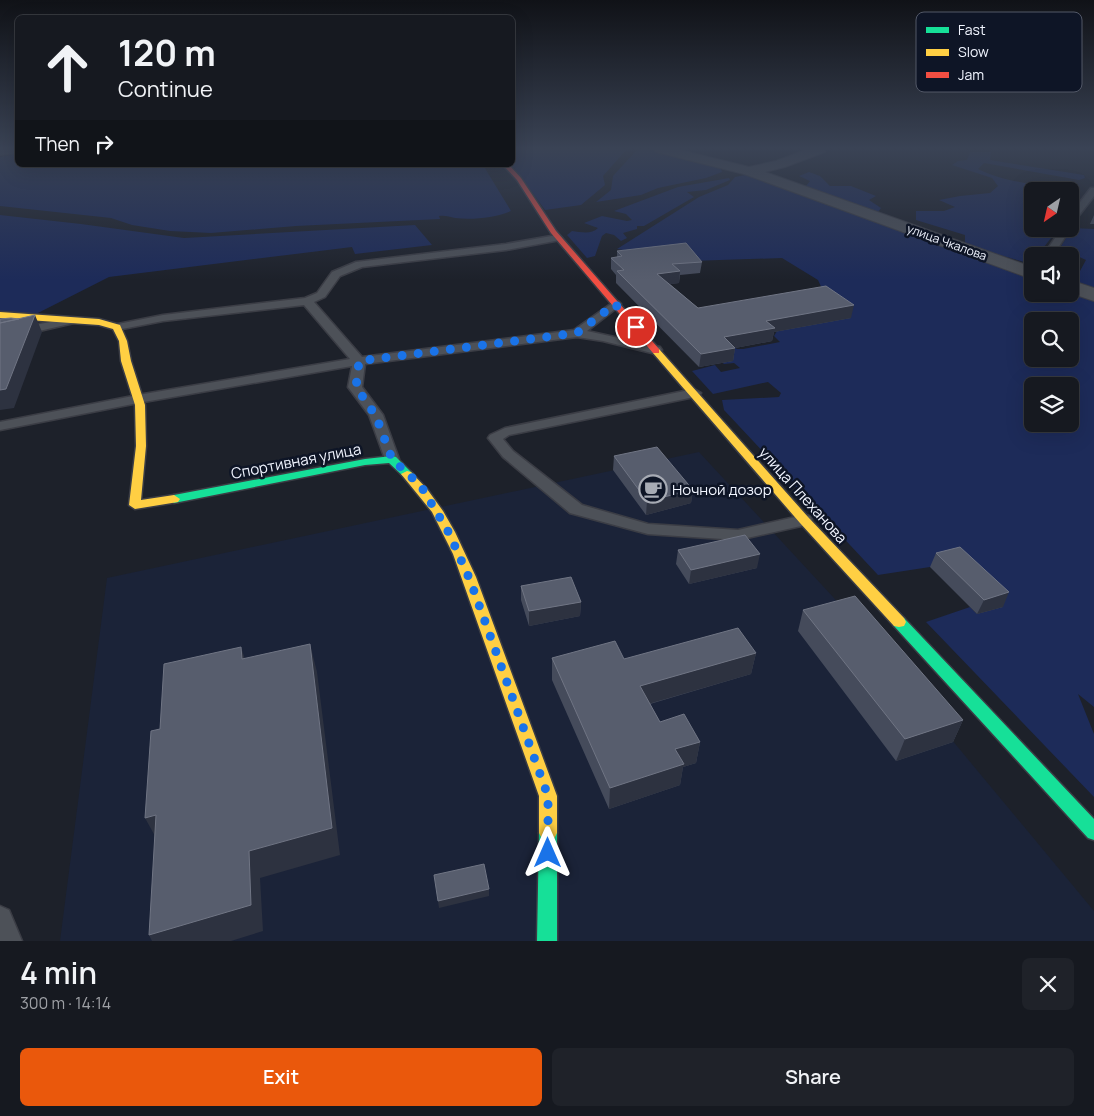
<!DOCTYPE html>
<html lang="en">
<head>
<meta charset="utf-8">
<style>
	:root { --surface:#161920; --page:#1f2229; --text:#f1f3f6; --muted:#9ea0a5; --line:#35383e; --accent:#ea580c }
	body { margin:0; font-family:Manrope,sans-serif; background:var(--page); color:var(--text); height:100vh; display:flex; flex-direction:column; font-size:19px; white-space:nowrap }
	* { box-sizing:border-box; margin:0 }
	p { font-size:16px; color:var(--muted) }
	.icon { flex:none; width:28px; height:28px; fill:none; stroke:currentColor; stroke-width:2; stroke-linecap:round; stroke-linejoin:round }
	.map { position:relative; height:941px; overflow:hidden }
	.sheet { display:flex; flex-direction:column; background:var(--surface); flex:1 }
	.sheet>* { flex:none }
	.guide { position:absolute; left:15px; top:15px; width:500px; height:152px; border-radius:8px; box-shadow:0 5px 20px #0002,0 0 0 1px var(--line); background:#161920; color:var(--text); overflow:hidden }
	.needle { width:32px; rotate:214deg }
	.controls { position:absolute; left:1024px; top:182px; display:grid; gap:10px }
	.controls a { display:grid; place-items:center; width:55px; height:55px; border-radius:8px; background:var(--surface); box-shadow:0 5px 20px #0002,0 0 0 1px var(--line); font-size:25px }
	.pin { position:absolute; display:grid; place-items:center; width:42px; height:42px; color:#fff; margin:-21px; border:2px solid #fff; border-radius:50%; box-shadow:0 1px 5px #0007 }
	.me { position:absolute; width:55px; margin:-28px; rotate:0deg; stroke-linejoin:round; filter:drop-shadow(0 0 4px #0008) }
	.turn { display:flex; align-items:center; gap:18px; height:105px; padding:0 20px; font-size:22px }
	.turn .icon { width:65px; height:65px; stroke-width:2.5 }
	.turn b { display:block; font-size:35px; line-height:42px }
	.then { display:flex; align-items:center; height:48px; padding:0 20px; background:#0003; gap:10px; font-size:19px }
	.round { display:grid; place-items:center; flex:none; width:52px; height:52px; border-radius:8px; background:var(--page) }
	.head { display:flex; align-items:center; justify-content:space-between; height:85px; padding:0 20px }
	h1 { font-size:30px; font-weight:600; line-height:38px }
	.action { display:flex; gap:10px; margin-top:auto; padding:10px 20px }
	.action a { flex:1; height:58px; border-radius:8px; background:var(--accent); color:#fff; font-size:20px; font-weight:600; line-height:58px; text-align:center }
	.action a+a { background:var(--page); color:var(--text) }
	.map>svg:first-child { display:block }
</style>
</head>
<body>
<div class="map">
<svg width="1094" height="941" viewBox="0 0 1094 941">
	<rect width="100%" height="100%" fill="#1d212a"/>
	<!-- built -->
	<path fill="#1b2338" d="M699,452l135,146 260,313v30h-1034l47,-363z"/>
	<!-- green -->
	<path fill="#1d2b59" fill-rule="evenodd" d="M513,149h114l-24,27 2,9 -24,20 -36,5 -33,-45z
		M641,149c26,0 54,10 79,17l2,6 -16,6 -48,10 -17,7 -45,7 15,-12 2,-14 23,-25z
		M970,152h21l-1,8 94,15 1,3 -6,2 -95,-17 -6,6c30,15 65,15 97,24l-5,11v-13h-38v38h26l-21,27h-5l-1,8 -66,-19v-10l-49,-15v-9h28l11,-4 -16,-7 21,-4 30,-3 8,-7 -6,-8 -40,-13 6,-4 9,-1z
		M17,154l1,11h465l28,46c-16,7 -39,9 -56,7 -6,-1 -9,-3 -16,-2l1,3 -144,7 -85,7 -41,-2 -38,-6 -21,-7 -111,-12v-49z
		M809,172l11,4 10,10h21l25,10 -7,4 12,8 -3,4 -72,-23v-3l4,-5 -11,-5z
		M745,175l10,2 277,100v17h38v-3l24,8v408l-16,-13 16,40v63l-168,-175 44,-15 7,7 -22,-53 -25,6 -52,8 -154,-165 -2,-10 57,-3 2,-4 -13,-11 -55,12 -21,-23 23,-6 6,7 19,-4 -6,-5 -10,1 -59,-57 72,42h6l37,-7 -6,-6 3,-5 47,-38 -6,-13 -36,-22 -92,3 -73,-12 82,-52 29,-12 7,-8zM1032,321h38v38h-38zM1032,386h38v38h-38z
		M729,178l1,2 -24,10 -19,2 7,5 -50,29h-7v3l-14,4 4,5 -6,3 -7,-6 -8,-2 -4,3 -7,20 -8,2 -20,-23 5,-4c9,1 19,4 26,-3l-14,-5 18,-7 25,5 5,-1 -6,-6 -12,-3 64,-24z
		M0,215l81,9 103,14 231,-13 17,20 -77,9 -3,-7 -243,30 -73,37 -36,-3z
		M1072,228l22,1v61l-24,-8v-13l10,2 6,-11 -26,-12z"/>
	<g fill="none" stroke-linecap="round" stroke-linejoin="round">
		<!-- lane casing -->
		<g stroke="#3b3d45" stroke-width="3">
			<path id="lane" d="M1091,188h3v8l-21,27 -3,1v-9z
				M1061,229h9l-17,27h-10z
				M557,235l5,3 -2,2 -54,10 -144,17 -22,9 -15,21 -11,5 48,55 212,-27 41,-29 4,1 2,2 -2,2 -32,25 73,16 2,3 -6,4 -53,-13 -26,-4 -212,27 -3,23 21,28 16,44 -2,3h-10l-2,-3 -16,-44 -21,-28 4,-21 -214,37 -138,27v-8l138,-27 212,-36 -46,-54 -141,16 -46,9 -4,-1 -2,-2 2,-2 50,-10 142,-17 12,-5 15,-21 24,-10 150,-18z
				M70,318l6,3 -2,2 -74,17v-8z
				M694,389l7,4 -2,3 -190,39 -6,4 10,12 69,54 66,19 90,6 66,-15 6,1 2,4 -2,4 -72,16 -90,-6 -78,-21 -67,-56 -15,-19 2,-3 15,-7z
				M0,906l9,4 13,31h-22z"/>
		</g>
		<!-- street casing -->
		<g stroke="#3b3d45" stroke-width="2">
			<path id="street" d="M0,149h18v4l-18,2z
				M654,149h22l73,18 27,-6 32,-12h18l-1,3 -40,15 -20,5 267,95v12l-288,-105 -88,-22z
				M1070,280l24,8v13l-24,-8z"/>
		</g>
		<!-- fast casing -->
		<g stroke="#3b3d45" stroke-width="3">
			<path id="fast" d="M392,456l4,1 17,17 -2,2h-8l-14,-13 -24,2 -191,38 -6,-4 6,-4 191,-36z
				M899,617l5,1 190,201v21l-6,-2 -194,-212 -2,-4 2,-4z
				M548,825l6,2 3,6v108h-20l2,-108 3,-6z"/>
		</g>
		<!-- slow casing -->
		<g stroke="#3b3d45" stroke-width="3">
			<path id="slow" d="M0,312l99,7 21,6 7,16 4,20 14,44 1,41 -5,54 33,-5 6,4 -2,3 -43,7 -6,-4 7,-59 -1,-41 -14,-44 -2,-20 -6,-12 -14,-4 -99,-7z
				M656,348l3,1 149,168 96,101 2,4 -2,4 -5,1 -5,-1 -94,-103 -147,-170v-4z
				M407,471l4,1 16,17 16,22 12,21 21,45 81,219v37l-3,6 -6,2 -6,-2 -3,-6v-37l-86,-242 -21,-42 -31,-38z"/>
		</g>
		<!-- jam casing -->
		<g stroke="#3b3d45" stroke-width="3">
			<path id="jam" d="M503,165h6l12,13 35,53 103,118v4h-6l-102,-120 -34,-53z"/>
		</g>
		<!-- lane -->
		<use href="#lane" fill="#4d5158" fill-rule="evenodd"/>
		<!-- street -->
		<use href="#street" fill="#4d5158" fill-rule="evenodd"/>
		<!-- fast -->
		<use href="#fast" fill="#16e098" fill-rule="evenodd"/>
		<!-- slow -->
		<use href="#slow" fill="#ffcf43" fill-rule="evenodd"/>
		<!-- jam -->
		<use href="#jam" fill="#f24e42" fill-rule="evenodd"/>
	</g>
	<!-- wall -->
	<path fill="#454b5b" d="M1094,215v9h-4z
		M617,251l85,11 -2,11 -20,2 -1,8 -9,1 28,24 153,10 -77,14 -2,9 -37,7 -2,13 -34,6 -83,-84v-8l-5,-6v-11l6,-1z
		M614,456l79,34 -2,13 -45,12 -33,-45z
		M678,550l79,18 -68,16 -13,-20z
		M936,553l67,54 -26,7 -47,-47z
		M521,586l60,16 -1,14 -51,10 -8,-26z
		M803,610l160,110 -10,22 -57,19 -98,-130z
		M756,653l-5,21 -101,30 10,18 40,20 -4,21 -13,4 -3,18 -71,24 -57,-129v-22l72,1z"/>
	<!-- shaded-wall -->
	<path fill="#2d3240" d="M680,271l-1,12 -23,3 1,-12z
		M854,305l-3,13 -77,14 -2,9 -37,7 -2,13 -34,6 2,-13 23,-17 42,-16z
		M35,315l7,17 -28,76 -14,2v-20z
		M693,490l-2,13 -45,12 1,-14z
		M760,554l-3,14 -68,16 2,-14z
		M1009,592l-6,15 -26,7 7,-14z
		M581,602l-1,14 -51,10v-15z
		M310,644l7,28 23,183 -80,23 3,53 -32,10h-79l-3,-6 100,-84z
		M241,647l9,27 -8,-15z
		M756,653l-5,21 -113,33 2,-21z
		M963,720l-10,22 -57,19 9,-22z
		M700,742l-4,21 -13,4 -3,18 -71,24 1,-21 65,-39z
		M156,815l4,30 -15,-27z
		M489,889v7l-50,12 -1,-7z"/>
	<!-- building -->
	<path fill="#575d6d" stroke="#707584" d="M686,243l16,19 -30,2 8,7 -23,3 41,34 128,-22 28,19 -88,16 9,7 -51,9 11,11 -34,6 -84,-83 7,-1 -13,-12 11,-2 -5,-5z
		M35,315l-29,74 -6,1v-67z
		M11,318l8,1 -19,4v-4z
		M657,447l36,43 -46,11 -33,-45z
		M745,535l15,19 -69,16 -13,-20z
		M960,547l49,45 -25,8 -48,-47z
		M571,577l10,25 -52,9 -8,-25z
		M855,596l108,124 -58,19 -102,-129z
		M738,628l18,25 -116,33 20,36 24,-8 16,28 -25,7 9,15 -74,24 -58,-130 63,-17 9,18z
		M310,644l22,184 -83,23 2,54 -102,30 7,-120 -11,3 6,-87 9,-2 4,-65 77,-17 1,12z
		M484,864l5,25 -51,12 -4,-26z"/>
	<!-- sky -->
	<linearGradient id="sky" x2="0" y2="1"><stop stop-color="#101217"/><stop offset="0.53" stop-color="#3a4355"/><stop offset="1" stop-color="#3a4355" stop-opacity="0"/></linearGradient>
	<rect width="1094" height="280" fill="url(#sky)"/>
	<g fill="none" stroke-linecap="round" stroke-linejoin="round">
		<!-- route -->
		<path stroke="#1a73e8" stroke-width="9" stroke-dasharray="0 16.2" d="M548,853v-57l-78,-216 -21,-47 -28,-47 -29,-27 -16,-43 -20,-29 3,-26 218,-28 38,-29 21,23"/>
	</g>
	<!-- icons -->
	<defs>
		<g id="cafe-ring" transform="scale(1.4375)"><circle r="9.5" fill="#0e1526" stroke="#a7abb4" stroke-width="1.5"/><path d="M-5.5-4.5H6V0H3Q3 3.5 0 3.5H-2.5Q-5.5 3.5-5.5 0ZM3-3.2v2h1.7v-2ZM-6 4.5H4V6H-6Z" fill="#a7abb4"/></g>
	</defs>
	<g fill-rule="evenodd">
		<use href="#cafe-ring" x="653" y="489"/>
	</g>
	<g text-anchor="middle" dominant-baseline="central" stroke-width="5" stroke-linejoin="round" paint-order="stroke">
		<!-- far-street labels -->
		<g font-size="12" fill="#f1f5ff" stroke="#0e1526">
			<text transform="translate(947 242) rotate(20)">улица Чкалова</text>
		</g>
		<!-- street labels -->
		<g font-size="15" fill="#f1f5ff" stroke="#0e1526">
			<text transform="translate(296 461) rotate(-11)">Спортивная улица</text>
			<text transform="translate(803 495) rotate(48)">улица Плеханова</text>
		</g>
		<!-- poi labels -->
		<g font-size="15" fill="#f1f5ff" stroke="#0e1526" text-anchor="start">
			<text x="672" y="489">Ночной дозор</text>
		</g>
	</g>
	<!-- legend -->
	<rect x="916" y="12" width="166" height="80" rx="8" fill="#0e1526" stroke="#525867" stroke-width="1"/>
	<rect x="926" y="27" width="23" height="6" fill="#16e098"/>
	<rect x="926" y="49" width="23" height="7" fill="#ffcf43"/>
	<rect x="926" y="72" width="23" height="6" fill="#f24e42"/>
	<g font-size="14" fill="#f1f5ff">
		<text x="958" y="35">Fast</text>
		<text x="958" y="57">Slow</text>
		<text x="958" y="80">Jam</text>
	</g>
</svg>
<div class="controls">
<a><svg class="needle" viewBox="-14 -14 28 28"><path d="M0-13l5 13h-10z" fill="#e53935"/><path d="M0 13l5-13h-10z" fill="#9ea0a5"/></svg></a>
<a><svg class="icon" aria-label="sound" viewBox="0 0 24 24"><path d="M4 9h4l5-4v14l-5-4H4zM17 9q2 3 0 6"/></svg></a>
<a><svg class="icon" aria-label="search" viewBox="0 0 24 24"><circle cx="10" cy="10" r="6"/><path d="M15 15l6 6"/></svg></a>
<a><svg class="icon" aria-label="layers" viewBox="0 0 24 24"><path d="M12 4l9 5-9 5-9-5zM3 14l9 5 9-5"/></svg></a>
</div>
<div class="pin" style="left:636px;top:327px;background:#d93025"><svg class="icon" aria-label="arrive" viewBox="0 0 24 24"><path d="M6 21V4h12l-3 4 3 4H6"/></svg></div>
<svg class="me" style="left:548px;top:853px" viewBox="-20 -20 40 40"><path d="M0-17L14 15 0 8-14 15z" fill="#1a73e8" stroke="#fff" stroke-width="4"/></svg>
<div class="guide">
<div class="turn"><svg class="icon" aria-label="ahead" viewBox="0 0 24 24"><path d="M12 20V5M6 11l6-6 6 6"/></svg><div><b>120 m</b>Continue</div></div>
<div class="then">Then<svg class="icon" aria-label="right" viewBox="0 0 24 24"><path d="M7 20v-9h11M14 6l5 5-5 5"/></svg></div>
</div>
</div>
<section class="sheet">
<div class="head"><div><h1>4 min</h1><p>300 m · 14:14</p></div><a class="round"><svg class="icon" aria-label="close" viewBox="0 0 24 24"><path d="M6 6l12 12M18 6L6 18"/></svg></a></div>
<div class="action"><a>Exit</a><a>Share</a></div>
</section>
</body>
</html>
